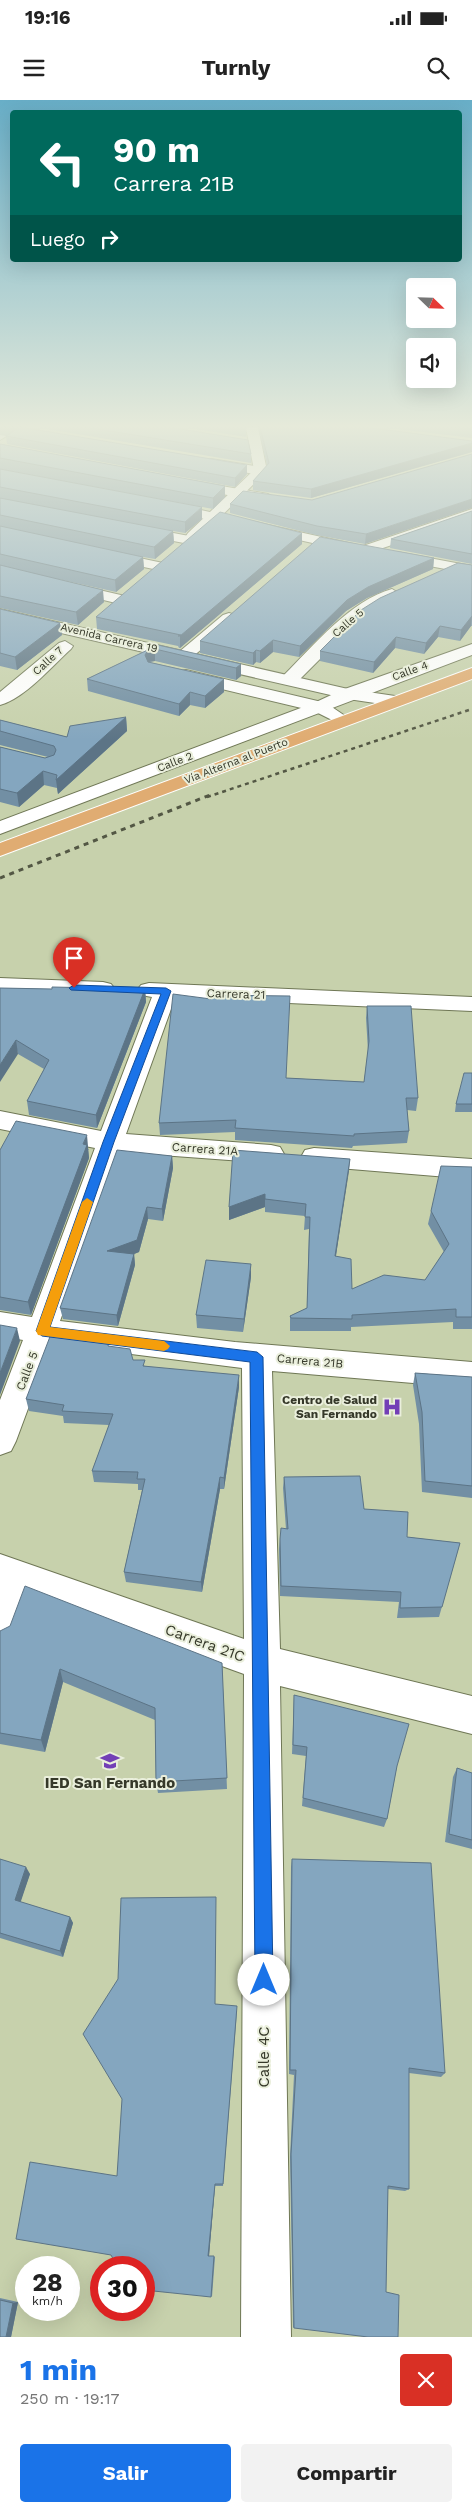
<!DOCTYPE html>
<html lang="es">
<head>
<meta charset="utf-8">
<style>
	:root { --surface:#fff; --page:#f2f2f2; --text:#222; --muted:#767676; --accent:#1a73e8 }
	body { margin:0; font-family:"Work Sans",sans-serif; background:var(--page); color:var(--text); height:100vh; display:flex; flex-direction:column; font-size:19px; white-space:nowrap }
	* { box-sizing:border-box; margin:0 }
	p { font-size:16px; color:var(--muted) }
	.icon { flex:none; width:28px; height:28px; fill:none; stroke:currentColor; stroke-width:2; stroke-linecap:round; stroke-linejoin:round }
	.map { position:relative; height:2237px; overflow:hidden }
	.sheet { display:flex; flex-direction:column; background:var(--surface); flex:1 }
	.sheet>* { flex:none }
	.banner { position:absolute; left:10px; top:10px; width:452px; height:152px; border-radius:5px; box-shadow:0 5px 20px #0002; background:#00695c; color:#fff; overflow:hidden }
	.needle { width:32px; rotate:113deg }
	.buttons { position:absolute; left:406px; top:178px; display:grid; gap:10px }
	.buttons a { display:grid; place-items:center; width:50px; height:50px; border-radius:5px; background:var(--surface); box-shadow:0 5px 20px #0002; font-size:25px }
	.speed { position:absolute; left:15px; top:2156px; display:flex; gap:10px; font-size:25px; font-weight:700; text-align:center }
	.speed>* { display:grid; place-content:center; width:65px; height:65px; border-radius:50%; background:var(--surface); box-shadow:0 5px 20px #0002; line-height:1 }
	.speed small { font-size:12px; font-weight:400 }
	.speed .limit { border:8px solid #d22; background:#fff; color:#111 }
	.pin { position:absolute; display:grid; place-items:center; width:42px; height:42px; color:#fff; margin:-51px -21px; border-radius:50% 50% 50% 0; rotate:-45deg; box-shadow:0 0 5px #0007 }
	.pin .icon { rotate:45deg }
	.me { position:absolute; width:55px; margin:-28px; rotate:0deg; stroke-linejoin:round; filter:drop-shadow(0 0 4px #0008) }
	.turn { display:flex; align-items:center; gap:18px; height:105px; padding:0 20px; font-size:22px }
	.turn .icon { width:65px; height:65px; stroke-width:2.5 }
	.turn b { display:block; font-size:35px; line-height:42px }
	.then { display:flex; align-items:center; height:48px; padding:0 20px; background:#0003; gap:10px; font-size:19px }
	.round { display:grid; place-items:center; flex:none; width:52px; height:52px; border-radius:5px; background:var(--page) }
	.head { display:flex; align-items:center; justify-content:space-between; height:85px; padding:0 20px }
	h1 { font-size:30px; font-weight:700; line-height:38px; color:var(--accent) }
	.action { display:flex; gap:10px; margin-top:auto; padding:10px 20px }
	.action a { flex:1; height:58px; border-radius:5px; background:var(--accent); color:#fff; font-size:20px; font-weight:700; line-height:58px; text-align:center }
	.action a+a { background:var(--page); color:var(--text) }
	.status { display:flex; justify-content:space-between; align-items:center; height:35px; padding:0 25px; background:var(--surface); direction:ltr }
	.status svg { height:14px; fill:currentColor }
	header { display:flex; justify-content:space-between; align-items:center; height:65px; padding:0 20px; background:var(--surface); font-size:22px; font-weight:700 }
	.map>svg:first-child { display:block }
</style>
</head>
<body>
<div class="status"><b>19:16</b><svg viewBox="0 0 49 12"><path d="M0 12V9h3v3zM5 12V6h3v6zM10 12V3h3v9zM15 12V0h3v12zM26 1h20v11H26zM47 4h2v5h-2z"/></svg></div>
<header><svg class="icon" aria-label="menu" viewBox="0 0 24 24"><path d="M4 6h16M4 12h16M4 18h16"/></svg>Turnly<svg class="icon" aria-label="search" viewBox="0 0 24 24"><circle cx="10" cy="10" r="6"/><path d="M15 15l6 6"/></svg></header>
<div class="map">
<svg width="472" height="2237" viewBox="0 0 472 2237">
	<rect width="100%" height="100%" fill="#c7d1ac"/>
	<g fill="none" stroke-linecap="round" stroke-linejoin="round">
		<!-- street casing -->
		<g stroke="#6f7755" stroke-width="2">
			<path id="street" d="M7,327h14l-21,13v-9z
				M211,359l50,8 6,4 -6,4 -54,-9 -2,-3 2,-3z
				M187,380l81,14 7,4 -7,4 -86,-15 -2,-3z
				M165,402l188,42 7,3 112,-38v9l-107,36 -7,-3 -5,1 -193,-43 -2,-3 2,-3z
				M137,426l52,10 7,4 -7,4 -57,-11 -2,-3 2,-3z
				M106,451l57,12 2,3 -7,4 -57,-12 -2,-3z
				M397,452l75,14v8l-80,-15 -2,-3z
				M0,467l125,29 3,3 -8,5 -120,-29z
				M392,489l8,5 -3,3 -42,27 -59,59h-12l-2,-4 2,-4c29,-29 67,-75 108,-86z
				M229,513l6,2 2,3 -2,3 -44,37h-12l-2,-3 2,-3 44,-37z
				M65,541l8,5 -2,3c-19,17 -47,50 -71,56v-13l59,-49z
				M472,544v11l-472,179v-13l314,-118 28,-13z
				M0,878l103,4 8,2 4,5 -4,5 -8,2 -103,-4z
				M149,883l323,14v14l-297,-13 -49,136 145,11 9,2 4,7 -4,7 -9,2 -151,-11 -60,169 175,21 237,20v26l-200,-17 8,278 192,47v38l-192,-48 11,651h-50l3,-663 -216,-78 -15,43 -13,5v-90l244,85 -2,-271 -190,-24 -36,97 -5,10 -11,4v-55l23,-60 -23,-4v-24l32,5 63,-169 -95,-19v-18l101,20 51,-134 -11,-2 -4,-5 4,-5z
				M314,1048l158,11v20l-158,-13 -9,-2 -4,-7 4,-7z"/>
		</g>
		<!-- secondary casing -->
		<g stroke="#6f7755" stroke-width="2">
			<path id="secondary" d="M246,327h12l9,44 -69,68h-10l-2,-3 2,-3 66,-63z
				M0,509l348,80 47,7 6,1 3,4 -3,4 -6,1 -47,-7 -348,-80z
				M186,570l140,33 25,17 -3,4 -6,1 -28,-14 -134,-32 -2,-4 2,-4z"/>
		</g>
		<!-- primary casing -->
		<g stroke="#fff" stroke-width="2">
			<path id="primary" d="M472,568v11l-472,177v-13z"/>
		</g>
		<!-- street -->
		<use href="#street" fill="#fff" fill-rule="evenodd"/>
		<!-- secondary -->
		<use href="#secondary" fill="#fff" fill-rule="evenodd"/>
		<!-- primary -->
		<use href="#primary" fill="#e0ac72" fill-rule="evenodd"/>
		<!-- rail-far1 -->
		<path stroke="#535744" stroke-width="2.5" stroke-dasharray="4 4" stroke-linecap="butt" d="M207,697l265,-88"/>
		<!-- rail -->
		<path stroke="#535744" stroke-width="3" stroke-dasharray="5 5" stroke-linecap="butt" d="M0,778l210,-83"/>
	</g>
	<!-- wall -->
	<path fill="#728fa4" d="M0,327h20l227,38v9l-12,13 -228,-43 -1,-8 -6,-1z
		M35,327h133l83,27v9z
		M183,327h63v10z
		M258,327h106l108,14v11l-161,46 -58,-8v-9l14,-16z
		M381,327h91v11z
		M0,344l225,42v11l-12,12 -213,-40z
		M472,354l-107,90 -49,-9 -86,-22v-9l82,-4z
		M0,369l202,50 -17,14 -12,-2 1,12 -19,16 -12,-2 1,12 -28,23 -58,-13 46,23 -26,23 -78,-17z
		M472,411v53l-82,-16 1,-9z
		M302,433v11l-122,104h-1l-1,-2 -81,-17 -1,-12z
		M434,458l-1,11 -66,29 -21,13 -47,46 -26,-5 -13,11 -4,-1 -3,3 -53,-12v-12z
		M472,465v61h-1l-11,15 -22,-4 -14,17 -29,-6 -22,25 -53,-12v-10z
		M0,509l60,14 2,12 -45,35 -17,-4z
		M158,545l83,19v12l-5,4 -81,-19 -6,1 75,17v13l-19,16 -15,-3 -11,11 -91,-25 -1,-12z
		M126,617l1,14 -69,63 -1,-6 -13,-3 -25,22 -19,-5v-55l45,11 3,-1 -48,-12v-25l67,17z
		M0,888l52,1h93l1,13 -49,126 -68,-13 -2,-14 17,-32 -26,-15z
		M367,906l51,92 -2,13 -9,-1 2,21 -2,12 -54,3 -1,2 -117,-8v-8l-75,3 -1,-12 127,-45 78,4 4,-31 -2,-33z
		M472,973v39h-17l1,-8z
		M89,1049l-1,1 1,8 -58,157 -31,-5v-160z
		M172,1056l1,12 -10,53 -15,-2 -9,33 -5,2 1,11 -17,61 -55,-7 -3,-11z
		M350,1059l-14,97 16,33 73,-9 19,-28 -16,-28 3,-13 41,-44v162h-19v-7l-102,5v4h-61v-15l17,-8 2,-79 -5,1 1,-14 -40,-4v-5l-36,13v-13z
		M251,1177l-8,55 -46,-4 -1,-13z
		M110,1246l23,14 12,6 94,21 -15,102h-4l-18,103 -76,-10 -2,-10 18,-82h-4v-6l-44,-2 -2,-11 17,-46 -45,-2 -1,-7 -34,-5 -3,-12z
		M415,1273l57,4v121l-50,-6 -3,-68 -6,-39z
		M284,1377l80,32 43,28 53,6 -21,74 -42,1 2,-16 -119,-6 -1,-47 1,-10 6,-10 -3,-41z
		M0,1531l222,32 5,126 -69,4 -2,-11 -1,-62 -92,-38 -18,70 -45,-8z
		M294,1595l103,71 -10,53 -3,8 -82,-21 4,-50 -14,-2z
		M457,1668l15,5v76l-27,-7 8,-65z
		M0,1759l30,15 -10,28 50,15 3,6 -10,34 -63,-19z
		M292,1759l153,214 -4,4 -32,-4v116l-4,2 -17,-2 -2,103 -92,36 -1,-1 -3,-170 4,-82 -5,-1 2,-207z
		M215,1904l22,7 -14,175h-8l-6,70 6,1 -3,40 -95,-121z
		M0,2198l18,4 -7,35h-11z"/>
	<!-- shaded-wall -->
	<path fill="#5c7486" d="M472,343v9l-161,46v-9z
		M247,365v9l-12,13v-9z
		M225,386v11l-12,12v-11z
		M472,399v9l-107,36 1,-10z
		M202,407v12l-17,14v-11z
		M173,431l1,12 -19,16 -1,-12z
		M302,433v11l-122,104v-12z
		M143,457l1,12 -28,23 -1,-12z
		M434,458l-1,11 -66,29 -21,13 -47,46 1,-11 47,-46 21,-13z
		M103,490l1,12 -26,23 -2,-13z
		M472,516l-1,10 -11,15 1,-11z
		M60,523l2,12 -45,35 -2,-13z
		M440,526l-2,11 -14,17 2,-11z
		M396,537l-1,11 -22,25 1,-11z
		M273,540v12l-13,11v-12z
		M155,549v12l-6,1 -4,5v-12l3,-5z
		M256,550v12l-3,3v-12z
		M241,564v12l-5,4v-12z
		M224,579v13l-19,16v-12z
		M190,592v13l-11,11v-12z
		M126,617l1,14 -69,63 -2,-14z
		M43,671l1,14 -25,22 -2,-14z
		M145,889l1,13 -49,126 -1,-13z
		M16,940l2,14 -18,28v-17z
		M87,1035l2,23 -58,157 -3,-13 55,-158z
		M172,1056l1,12 -10,53 -1,-12z
		M350,1059l-1,12 -15,97 1,-12z
		M265,1094v13l-36,13v-13z
		M147,1107l1,12 -9,33 -5,2 1,11 -17,61 -11,-75z
		M251,1164v13l-8,55 1,-13z
		M17,1228l3,13 -20,54v-22z
		M239,1275v12l-15,102v-11z
		M220,1377v12l-18,103 -1,-10z
		M60,1569l3,13 -18,70 -4,-12z
		M26,1767l4,7 -11,33 -4,-7z
		M70,1817l3,6 -10,34 -3,-6z
		M215,2084v2l-6,70h-1z
		M18,2202l-7,35h-5l7,-34z"/>
	<!-- building -->
	<path fill="#84a6bf" stroke="#5c7486" d="M2,327h18l227,38 -12,13 -229,-42 11,-7z
		M85,327h83l80,13 3,14z
		M260,327h104l108,14v2l-161,46 -58,-8 16,-18z
		M451,327h21v2z
		M0,344l225,42 -12,12 -213,-40z
		M472,354v45l-106,35 -49,-8 -87,-22 13,-13 69,9z
		M0,369l202,38 -17,15 -185,-35z
		M0,398l173,33 -19,16 -154,-32z
		M472,411v43l-81,-15z
		M220,412l82,21 -122,103h-2l3,-1 -85,-18z
		M0,426l143,31 -28,23 -115,-26z
		M320,437l114,21 -66,29 -21,13 -47,46 -27,-6 -13,11 -4,-1 -3,3 -53,-12z
		M458,463l14,2v51l-11,14 -21,-4 -14,17 -30,-6 -22,25 -54,-11 41,-41 19,-12z
		M0,465l103,25 -27,22 -76,-16z
		M0,509l60,14 -45,34 -15,-4z
		M158,545l83,19 -5,4 -81,-19 -7,1 -3,5 3,7 76,17 -19,17 -15,-4 -11,12 -92,-25z
		M126,617l-70,63 1,-5 -14,-4 -26,22 -17,-4v-42l45,11 9,-3 2,-5 -2,-4 -54,-15v-11l67,17 3,-11z
		M52,887l93,2 -49,126 -69,-14 22,-41 -33,-20 -16,25v-77l52,1z
		M173,894l38,5v-4l79,1 -4,82 78,4 5,-41 -2,-35h44l7,92h-12l3,33 -55,3v2l-119,-8 1,-8 -77,3z
		M464,973h8v31h-16z
		M16,1021l71,14 -4,9 4,1 -59,157 -28,-5v-147z
		M117,1050l55,6 -10,53 -15,-2 -10,33 -30,11 27,3 -17,61 -57,-7z
		M233,1050l117,9 -15,97 16,3 1,30 32,-14 41,5 24,-36 -18,-33 10,-45 31,1v150h-16v-8l-104,6v4l-61,-1 -1,-2 17,-8 3,-91h-5l1,-13 -41,-5v-5l-36,13z
		M206,1160l45,4 -7,55 -48,-4z
		M0,1225l17,3 -17,45z
		M51,1234l58,7 -1,5 22,3 3,11h12l-2,6 96,9 -15,103 -4,-1 -19,105 -77,-10 21,-93h-8l1,-7 -46,-1 21,-57 -51,-3 2,-6 -38,-6z
		M415,1273l57,4v109l-47,-5 -3,-69z
		M360,1376l4,33 44,3 -1,25 53,6 -18,64 -42,1 1,-16 -120,-6 -1,-47 1,-11 7,1 -4,-52z
		M25,1486l197,77 5,115 -71,4 -1,-74 -95,-39 -19,71 -41,-7v-102l10,-5z
		M294,1595l115,29 -12,42 -10,53 -84,-21 4,-51 -14,-2z
		M457,1668l15,5v67l-23,-6z
		M0,1759l26,8 -11,33 55,17 -10,34 -60,-18z
		M292,1759l139,4 14,210 -36,-5v121l-21,-3 -2,106 13,3 -1,42h-30l-74,-9 -3,-174 5,-84h-6z
		M216,1797l-1,107 22,2 -14,178h-8l-7,72h6l-3,41 -67,-7v-22h-26l-7,-13 -95,-16 14,-77 87,14 5,-77 -39,-65 35,-55 3,-81z
		M0,2200l13,3 -7,34h-6z"/>
	<!-- sky -->
	<linearGradient id="sky" x2="0" y2="1"><stop stop-color="#68aec7"/><stop offset="0.51" stop-color="#e6eada"/><stop offset="1" stop-color="#e6eada" stop-opacity="0"/></linearGradient>
	<rect width="472" height="640" fill="url(#sky)"/>
	<!-- route -->
	<path fill="#1a73e8" stroke="#114b97" d="M74,885l92,3 5,3 -57,151 -64,185 207,25 6,5 10,623 -3,7 -6,2 -6,-2 -3,-7 -5,-618 -208,-26 -6,-5 67,-189 58,-148 -90,-4 -2,-2z"/>
	<!-- slow -->
	<path fill="#f59e0b" d="M87,1098l6,4 -43,125 114,14 6,5 -2,3 -4,2 -126,-16 -2,-4 46,-129z"/>
	<!-- icons -->
	<defs>
		<g id="hospital-bare" transform="scale(1.5)"><path d="M-5-5h3v3.5h4V-5h3V5h-3V1.5h-4V5h-3Z" fill="#733fb6" stroke="#eaefdc" stroke-width="2.5" paint-order="stroke"/></g>
		<g id="school-bare" transform="scale(1.5)"><path d="M0-5L7-2L0 1L-7-2ZM-4 1L0 2.5L4 1V4Q0 6-4 4Z" fill="#733fb6" stroke="#eaefdc" stroke-width="2.5" paint-order="stroke"/></g>
	</defs>
	<g fill-rule="evenodd">
		<use href="#hospital-bare" x="392" y="1307"/>
		<use href="#school-bare" x="110" y="1661"/>
	</g>
	<g text-anchor="middle" dominant-baseline="central" stroke-width="4" stroke-linejoin="round" paint-order="stroke">
		<!-- far-street labels -->
		<g font-size="11" fill="#353829" stroke="#eaefdc">
			<text transform="translate(348 523) rotate(-41)">Calle 5</text>
			<text transform="translate(109 538) rotate(13)">Avenida Carrera 19</text>
			<text transform="translate(48 561) rotate(-42)">Calle 7</text>
			<text transform="translate(410 571) rotate(-20)">Calle 4</text>
			<text transform="translate(236 661) rotate(-21)">Vía Alterna al Puerto</text>
			<text transform="translate(175 662) rotate(-21)">Calle 2</text>
		</g>
		<!-- street labels -->
		<g font-size="12" fill="#353829" stroke="#eaefdc">
			<text transform="translate(236 894) rotate(2)">Carrera 21</text>
			<text transform="translate(205 1049) rotate(4)">Carrera 21A</text>
			<text transform="translate(310 1261) rotate(5)">Carrera 21B</text>
			<text transform="translate(27 1271) rotate(-69)">Calle 5</text>
		</g>
		<!-- poi labels -->
		<g font-size="12" font-weight="bold" fill="#353829" stroke="#eaefdc" text-anchor="end">
			<text x="377" y="1300">Centro de Salud<tspan x="377" dy="14">San Fernando</tspan></text>
		</g>
		<!-- near-street labels -->
		<g font-size="15" fill="#353829" stroke="#eaefdc">
			<text transform="translate(205 1543) rotate(20)">Carrera 21C</text>
			<text transform="translate(264 1957) rotate(-90)">Calle 4C</text>
		</g>
		<!-- near-poi labels -->
		<g font-size="15" font-weight="bold" fill="#353829" stroke="#eaefdc">
			<text x="110" y="1683">IED San Fernando</text>
		</g>
	</g>
</svg>
<div class="buttons">
<a><svg class="needle" viewBox="-14 -14 28 28"><path d="M0-13l5 13h-10z" fill="#e53935"/><path d="M0 13l5-13h-10z" fill="#767676"/></svg></a>
<a><svg class="icon" aria-label="sound" viewBox="0 0 24 24"><path d="M4 9h4l5-4v14l-5-4H4zM17 9q2 3 0 6"/></svg></a>
</div>
<div class="speed"><div>28<small>km/h</small></div><div class="limit">30</div></div>
<div class="pin" style="left:74px;top:888px;background:#d93025"><svg class="icon" aria-label="arrive" viewBox="0 0 24 24"><path d="M6 21V4h12l-3 4 3 4H6"/></svg></div>
<svg class="me" style="left:264px;top:1880px" viewBox="-20 -20 40 40"><circle r="19" fill="#fff"/><path d="M0-13L10 11 0 6-10 11z" fill="#1a73e8"/></svg>
<div class="banner">
<div class="turn"><svg class="icon" aria-label="left" viewBox="0 0 24 24"><path d="M17 20v-9H6M10 6l-5 5 5 5"/></svg><div><b>90 m</b>Carrera 21B</div></div>
<div class="then">Luego<svg class="icon" aria-label="right" viewBox="0 0 24 24"><path d="M7 20v-9h11M14 6l5 5-5 5"/></svg></div>
</div>
</div>
<section class="sheet">
<div class="head"><div><h1>1 min</h1><p>250 m · 19:17</p></div><a class="round" style="background:#d93025;color:#fff"><svg class="icon" aria-label="close" viewBox="0 0 24 24"><path d="M6 6l12 12M18 6L6 18"/></svg></a></div>
<div class="action"><a>Salir</a><a>Compartir</a></div>
</section>
</body>
</html>
